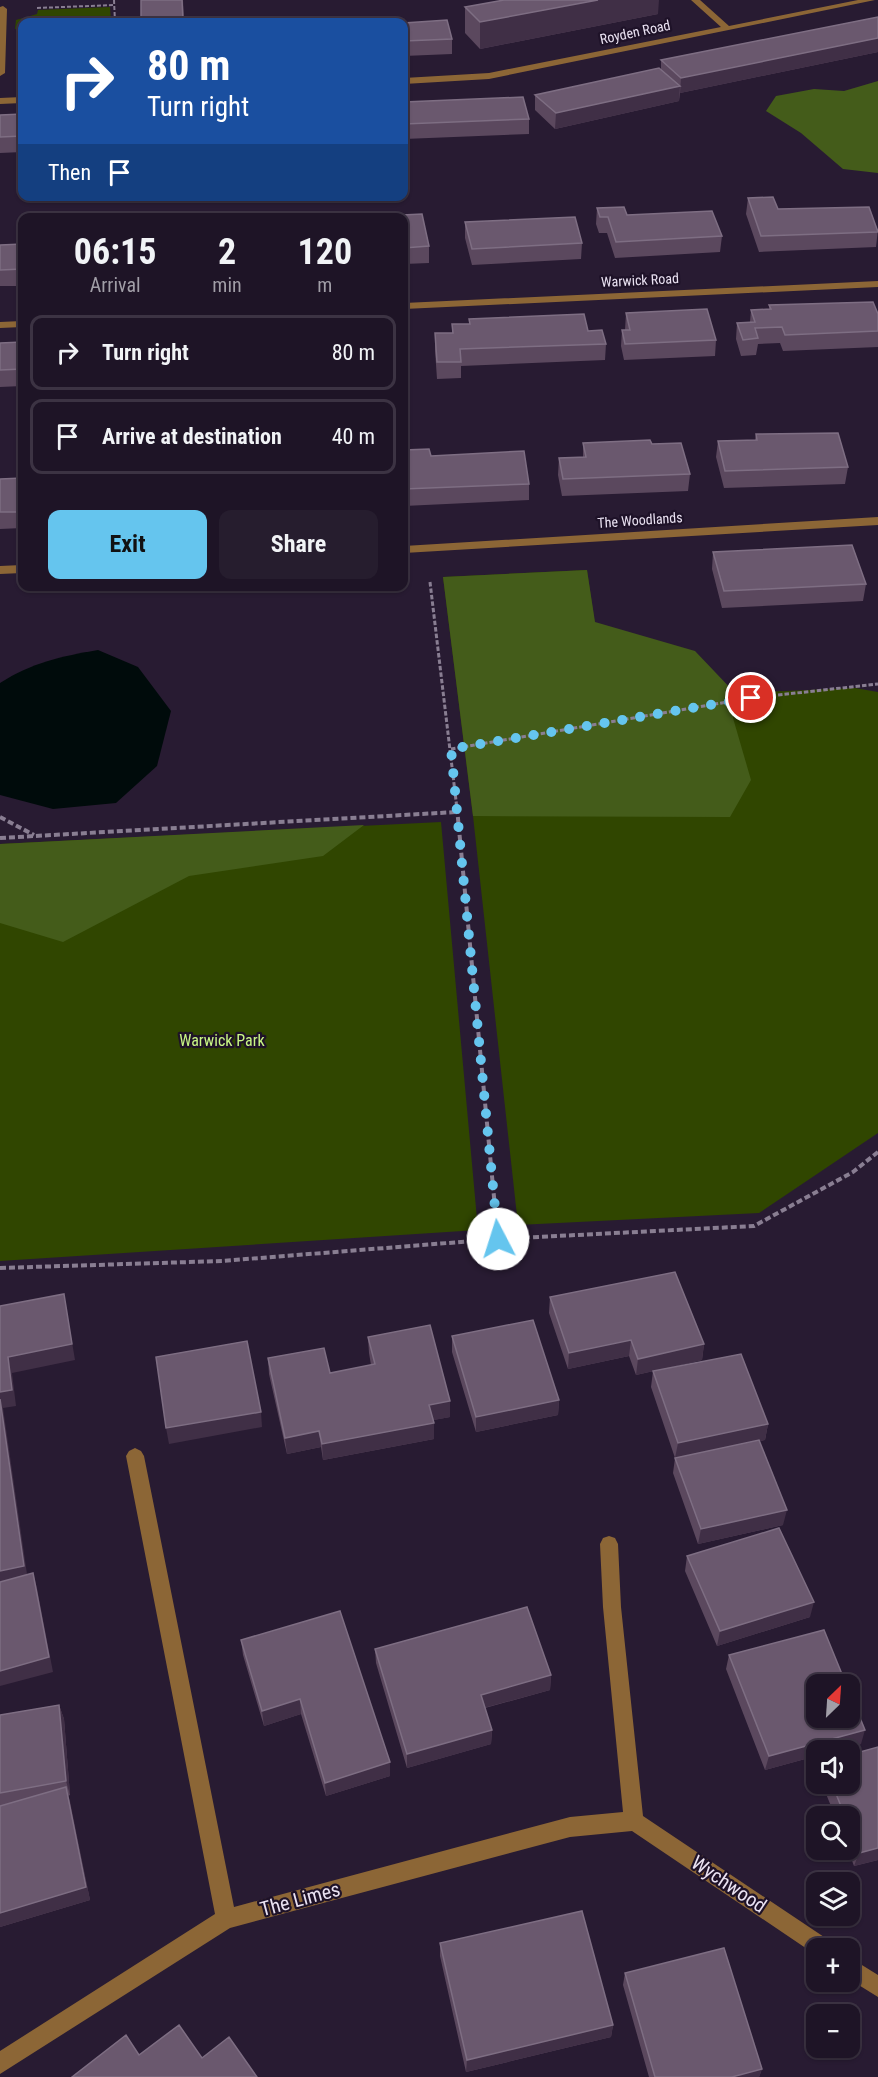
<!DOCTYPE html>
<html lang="en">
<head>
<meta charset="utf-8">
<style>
	:root { --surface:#1e1426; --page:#261d2e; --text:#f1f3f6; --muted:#a19ea7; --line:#3c3343; --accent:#65c5ee }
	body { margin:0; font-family:"Roboto Condensed",sans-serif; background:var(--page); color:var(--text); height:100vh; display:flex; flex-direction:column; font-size:22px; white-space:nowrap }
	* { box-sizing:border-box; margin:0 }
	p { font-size:20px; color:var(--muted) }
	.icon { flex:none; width:33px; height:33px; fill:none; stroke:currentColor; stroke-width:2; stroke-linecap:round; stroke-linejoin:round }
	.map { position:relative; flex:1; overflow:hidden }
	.details { position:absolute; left:18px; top:213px; width:390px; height:378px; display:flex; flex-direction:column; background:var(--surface); border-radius:12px; box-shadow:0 2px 4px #0004,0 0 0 2px var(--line) }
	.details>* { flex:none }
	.hud { position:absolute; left:18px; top:18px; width:390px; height:183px; border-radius:12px; box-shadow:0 2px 4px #0004,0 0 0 2px var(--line); background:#1a4fa0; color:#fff; overflow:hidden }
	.needle { width:39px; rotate:25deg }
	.fabs { position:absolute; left:806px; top:1674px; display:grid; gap:12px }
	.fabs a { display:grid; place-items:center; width:54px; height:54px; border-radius:12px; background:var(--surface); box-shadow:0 2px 4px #0004,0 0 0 2px var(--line); font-size:30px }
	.pin { position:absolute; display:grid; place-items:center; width:51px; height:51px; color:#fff; margin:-26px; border:3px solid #fff; border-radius:50%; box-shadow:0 2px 6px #0007 }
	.me { position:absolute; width:66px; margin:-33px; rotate:355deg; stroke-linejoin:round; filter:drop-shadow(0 0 4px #0008) }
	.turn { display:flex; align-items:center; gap:21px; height:126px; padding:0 30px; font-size:27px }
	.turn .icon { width:78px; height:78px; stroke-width:2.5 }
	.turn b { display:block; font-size:42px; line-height:51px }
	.then { display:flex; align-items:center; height:57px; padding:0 30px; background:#0003; gap:12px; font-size:22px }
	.eta { display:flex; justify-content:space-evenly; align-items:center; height:102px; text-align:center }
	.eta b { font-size:36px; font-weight:700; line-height:42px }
	.action { display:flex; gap:12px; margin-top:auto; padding:12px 30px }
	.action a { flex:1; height:69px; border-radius:12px; background:var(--accent); color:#111; font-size:24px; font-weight:700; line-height:69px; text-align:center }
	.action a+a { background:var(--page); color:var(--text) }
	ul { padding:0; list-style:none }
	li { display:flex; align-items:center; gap:18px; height:75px; margin:0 12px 9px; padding:0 18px; border:3px solid var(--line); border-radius:12px }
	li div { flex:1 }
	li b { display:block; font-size:22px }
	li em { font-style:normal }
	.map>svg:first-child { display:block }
</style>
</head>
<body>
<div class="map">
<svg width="878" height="2077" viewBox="0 0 878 2077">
	<rect width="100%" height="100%" fill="#281b32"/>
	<!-- green -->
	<path fill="#304600" d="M110,7l1,15h-89v7h-7l1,-9 21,-6 1,-4z
		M587,570l19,129 249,-11 23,4v441l-119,80 -241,12 -45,-409 -30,-239z
		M441,822l37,408 -478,31v-417z"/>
	<!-- forest -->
	<path fill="#445c1a" d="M878,81v92l-35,-4 -42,-36 -35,-22 10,-15 38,-7 30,2z
		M587,570l8,52 100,29 40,42 -2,25 18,62 -21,37 -257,-1 -30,-239z
		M364,825l-41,31 -134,20 -126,66 -63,-19v-79z"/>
	<!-- water -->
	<path fill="#000b0b" d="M98,650l40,17 33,44 -14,55 -41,37 -63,6 -53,-14v-112c31,-20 62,-27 98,-33z"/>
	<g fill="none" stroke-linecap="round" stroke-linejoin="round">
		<!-- path-far2 -->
		<path stroke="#897e92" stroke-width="2" stroke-dasharray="4 2" stroke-linecap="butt" d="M114,0l1,22
			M37,8l77,-3"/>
		<!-- path-far1 -->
		<path stroke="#897e92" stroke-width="3" stroke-dasharray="4.5 2" stroke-linecap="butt" d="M430,582l27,227
			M451,749l300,-51 127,-14"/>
		<!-- path -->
		<path stroke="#897e92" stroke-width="4" stroke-dasharray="6 3" stroke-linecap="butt" d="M457,808l41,431 256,-13 99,-54 25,-20
			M0,817l34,18
			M0,838l456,-26
			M0,1268l222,-7 276,-22"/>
		<!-- minor -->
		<path fill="#8c6636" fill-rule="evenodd" d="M691,0h9l29,26 129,-26h17l-386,79 -85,5v-6l85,-5 232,-46z
			M3,6l4,3 -2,64 -5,3v-69z
			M22,97v6l-22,1v-6z
			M878,281v6l-474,22v-6z
			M22,321v6l-22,1v-6z
			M878,517v8l-474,28v-7z
			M22,565v8l-22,1v-8z
			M135,1448l6,3 3,5 90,451 336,-90 53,-5 -20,-205 -3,-63 3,-6 6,-2 6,2 3,6 3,63 22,209 187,125 3,7h-17v7l-184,-124 -62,6 -340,91 -230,146v-23l215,-137 -89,-458 3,-5z
			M849,1957l29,18v22l-29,-18z"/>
	</g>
	<!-- wall -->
	<path fill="#5b485e" d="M141,0h42l1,22h-43z
		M465,7l193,7 -178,35 -15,-16z
		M878,17v35l-198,41 -1,8 -124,28 -20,-19v-15l126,-26v-9z
		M404,23l48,16v15l-48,2z
		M404,102l125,17v15l-125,5z
		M22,114v38l-22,1v-38z
		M748,198l30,11 100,20 -2,18 -117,5 -13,-38z
		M597,208l125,28 -2,16 -105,6 -8,-25h-8l-3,-9z
		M404,218l25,28v17l-25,1z
		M465,222l117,21 -1,16 -109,6 -7,-27z
		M22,244v42h-22v-41z
		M769,305l109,9v33l-95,4 -3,-8 -22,1 -2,11 -15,1 -5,-17 1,-16 13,-1 1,-12 18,-1z
		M626,313l90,27 -1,16 -91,4 -3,-14 1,-16h3z
		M452,324l136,7 18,13 -1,16 -144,6v12l-24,1 -2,-29v-17h17z
		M22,342v44l-22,1v-44z
		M756,434l92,33 -3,17 -121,4 -8,-31 2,-16 37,-1z
		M583,443l69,1 38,30 -2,17 -126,5 -4,-21 1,-17 24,-1z
		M404,450l27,6 98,28v16l-125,6z
		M22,478v50l-22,1v-50z
		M713,552l153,32 -3,17 -141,7 -10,-39z
		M550,1297l154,47 -2,16 -66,15 -7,-19 -61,13 -19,-56z
		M452,1336l107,64 -1,15 -82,17 -24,-80z
		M368,1337l82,64v16l-17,3 1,19 -111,21 -2,-13 -34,7 -18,-80 -1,-16 62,15 41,-8 -2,-12z
		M653,1371l115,53 -3,16 -6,1 24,84 -85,19 -25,-71 2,-15 -24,-71z
		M687,1556l123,61 -93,29 -32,-75z
		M241,1640l149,136 -64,20 -25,-82 -37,12 -21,-71z
		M375,1649l176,26 -1,15 -65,18 7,22 -1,14 -84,24 -31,-105z
		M729,1655l132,89 -25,6h-20v6l-51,14 -39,-101z
		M59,1705l5,14 6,76 -2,1 22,104 -90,27v-212z
		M822,1784h27l29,76 -24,6 -6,-16h1v-34h-14z
		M440,1943l173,82 -2,12 -145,35 -26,-116z
		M625,1973l137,96 -3,8h-110l-26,-92z"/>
	<!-- shaded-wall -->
	<path fill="#402f46" d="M598,0h61l-1,14 -178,35v-27z
		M878,38v14l-198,41 1,-15z
		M680,86l-1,15 -124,28 1,-16z
		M64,1294l11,66 -63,13 4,33 -13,2 25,173 -28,6v-195l8,-35z
		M631,1340l-2,16 -61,13 1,-16z
		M704,1344l-2,16 -66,15 2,-16z
		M559,1400l-1,15 -82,17v-15z
		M450,1401v16l-21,4v-16z
		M261,1412l1,15 -93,17 -3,-16z
		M434,1423v16l-111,21 -1,-16z
		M768,1424l-3,16 -90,18 3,-15z
		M319,1431l2,16 -34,7 -2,-16z
		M787,1510l-4,15 -85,19 3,-15z
		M33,1573l4,15 16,84 -53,14v-15z
		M814,1602l-4,15 -93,29 3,-15z
		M551,1675l-1,15 -70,19 1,-14z
		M300,1699l1,15 -37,12 -2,-15z
		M59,1705l5,14 6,76 -4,-14z
		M492,1730l-1,14 -84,24v-14z
		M865,1730l-4,14 -25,6h-20v6l-51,14 4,-14z
		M390,1762v14l-64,20 -1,-13z
		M66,1787l4,14 20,99 -90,27v-14z
		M878,1848v12l-24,6 5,-13z
		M613,2025l-2,12 -145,35 1,-12z
		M762,2069l-3,8h-27z"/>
	<!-- building -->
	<path fill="#6a586e" stroke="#7e6e83" stroke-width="1.5" d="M141,0h41l1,20 -42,1z
		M504,0h94l-118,22 -15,-15z
		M878,17v21l-197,40 -20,-18z
		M447,20l5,19 -48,2v-18z
		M659,68l21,18 -124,27 -21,-18z
		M523,97l6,22 -125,5v-22z
		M22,114v22l-22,1v-22z
		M773,197l5,12 91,-2 9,25 -117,4 -13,-38z
		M624,207l3,8 85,-4 10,25 -106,6 -8,-25h-8l-3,-9z
		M422,214l7,32 -25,2v-30h-22v-2z
		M575,217l7,26 -110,6 -7,-27z
		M22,244v25l-22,1v-25z
		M873,302l5,12v17l-93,4 -3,-8 -27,1 3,10 -15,2 -6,-17 18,-1 -4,-12 20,-1 -2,-4z
		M707,309l9,31 -91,4 -3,-14h8l-4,-17z
		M584,314l4,17 14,-1 4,14 -146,5 1,13h-24l-2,-29h18l-1,-9h18l-1,-5z
		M22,342v27l-22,1v-27z
		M838,433l10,34 -123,4 -7,-30 39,-1 -1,-6z
		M650,440l2,4 29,-1 9,31 -127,5 -4,-21 27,-1 -3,-14z
		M429,449l2,7 93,-5 5,33 -125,5v-39z
		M22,478v34h-22v-33z
		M852,545l14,39 -142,7 -11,-39z
		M675,1272l29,72 -66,15 -7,-19 -62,13 -19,-56z
		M64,1294l8,50 -64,13 4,33 -12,2v-86z
		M533,1320l26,80 -83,17 -24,-81z
		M430,1325l20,76 -21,4 5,18 -112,21 -3,-13 -34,7 -17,-80 56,-10 6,25 45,-9 -7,-27z
		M247,1341l14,71 -95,16 -10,-71z
		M741,1354l27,70 -90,19 -25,-72z
		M0,1399l24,167 -24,5z
		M759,1440l28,70 -86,19 -26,-71z
		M779,1528l35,74 -94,29 -33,-75z
		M33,1573l16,84 -49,14v-89z
		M527,1607l24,68 -70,20 11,35 -85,24 -32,-105z
		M340,1611l50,151 -65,21 -25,-84 -38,12 -21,-71z
		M824,1630l22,54h-30v34h33v-27l16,39 -96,26 -40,-101z
		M59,1705l7,76 -66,12v-78z
		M878,1747v101l-19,5 -10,-25v-12h-4l-13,-32h17v-29z
		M66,1787l20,100 -86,26v-107z
		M582,1911l31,114 -146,35 -27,-117z
		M724,1948l38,121 -30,8h-77l-30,-104z
		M179,2025l23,33 27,-21 28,40h-185l54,-42 13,20z"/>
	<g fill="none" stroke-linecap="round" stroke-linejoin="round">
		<!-- route -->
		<path stroke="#65c5ee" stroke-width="10" stroke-dasharray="0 18" d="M498,1239l-47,-490 300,-51"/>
	</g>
	<g text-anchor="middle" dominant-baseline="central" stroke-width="4.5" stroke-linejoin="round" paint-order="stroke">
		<!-- far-street labels -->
		<g font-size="14" fill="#eae2f2" stroke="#1e1228">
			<text transform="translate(635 32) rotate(-12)">Royden Road</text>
			<text transform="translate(640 280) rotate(-3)">Warwick Road</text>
			<text transform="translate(640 520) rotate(-4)">The Woodlands</text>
		</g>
		<!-- park labels -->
		<g font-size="16" fill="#c9f785" stroke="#1e1228">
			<text x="222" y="1040">Warwick Park</text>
		</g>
		<!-- near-street labels -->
		<g font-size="20" fill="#eae2f2" stroke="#1e1228">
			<text transform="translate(729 1884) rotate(34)">Wychwood</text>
			<text transform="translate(300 1899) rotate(-15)">The Limes</text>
		</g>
	</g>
</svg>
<div class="fabs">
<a><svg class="needle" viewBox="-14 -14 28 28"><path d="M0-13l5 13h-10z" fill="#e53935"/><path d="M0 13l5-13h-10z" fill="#a19ea7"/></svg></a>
<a><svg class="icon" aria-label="sound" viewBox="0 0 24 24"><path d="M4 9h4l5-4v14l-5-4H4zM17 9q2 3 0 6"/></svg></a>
<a><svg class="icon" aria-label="search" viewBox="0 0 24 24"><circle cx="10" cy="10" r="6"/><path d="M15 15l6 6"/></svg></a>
<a><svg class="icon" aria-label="layers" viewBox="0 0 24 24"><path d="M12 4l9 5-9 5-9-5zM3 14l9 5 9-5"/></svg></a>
<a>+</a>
<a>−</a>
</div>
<div class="pin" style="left:751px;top:698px;background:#d93025"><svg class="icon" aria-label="arrive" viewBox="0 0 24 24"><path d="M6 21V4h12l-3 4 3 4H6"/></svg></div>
<svg class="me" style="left:498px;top:1239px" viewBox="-20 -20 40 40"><circle r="19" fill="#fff"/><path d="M0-13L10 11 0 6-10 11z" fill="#65c5ee"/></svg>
<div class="hud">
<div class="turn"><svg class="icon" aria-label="right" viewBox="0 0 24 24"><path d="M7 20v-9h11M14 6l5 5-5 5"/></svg><div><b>80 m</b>Turn right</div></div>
<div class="then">Then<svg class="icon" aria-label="arrive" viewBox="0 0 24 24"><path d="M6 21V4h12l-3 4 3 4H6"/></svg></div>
</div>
<section class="details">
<div class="eta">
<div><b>06:15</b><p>Arrival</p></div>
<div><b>2</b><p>min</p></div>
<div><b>120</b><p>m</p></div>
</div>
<ul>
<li><svg class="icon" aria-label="right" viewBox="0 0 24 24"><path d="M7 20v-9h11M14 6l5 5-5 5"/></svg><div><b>Turn right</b></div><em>80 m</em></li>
<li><svg class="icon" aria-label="arrive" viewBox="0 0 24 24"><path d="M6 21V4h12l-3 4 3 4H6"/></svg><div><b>Arrive at destination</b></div><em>40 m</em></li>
</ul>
<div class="action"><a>Exit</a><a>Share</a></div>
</section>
</div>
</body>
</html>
